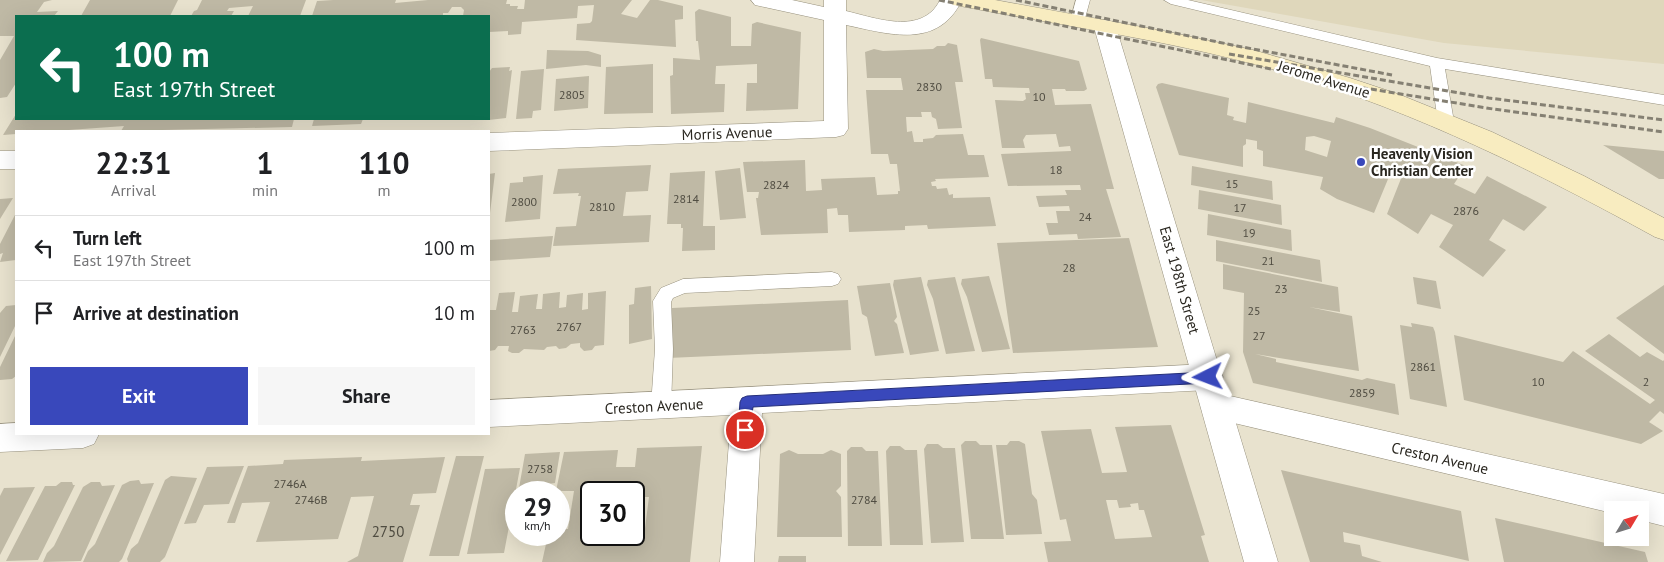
<!DOCTYPE html>
<html lang="en">
<head>
<meta charset="utf-8">
<style>
	:root { --surface:#fff; --page:#f6f6f6; --text:#202124; --muted:#757577; --line:#e0e0e0; --accent:#3948bb }
	body { margin:0; font-family:"PT Sans",sans-serif; background:var(--page); color:var(--text); height:100vh; display:flex; flex-direction:column; font-size:19px; white-space:nowrap }
	* { box-sizing:border-box; margin:0 }
	p { font-size:16px; color:var(--muted) }
	.icon { flex:none; width:28px; height:28px; fill:none; stroke:currentColor; stroke-width:2; stroke-linecap:round; stroke-linejoin:round }
	.map { position:relative; flex:1; overflow:hidden }
	.drawer { position:absolute; left:15px; top:130px; width:475px; height:305px; display:flex; flex-direction:column; background:var(--surface); border-radius:0px; box-shadow:0 5px 20px #0002 }
	.drawer>* { flex:none }
	.top-card { position:absolute; left:15px; top:15px; width:475px; height:105px; border-radius:0px; box-shadow:0 5px 20px #0002; background:#0b6e4f; color:#fff; overflow:hidden }
	.needle { width:32px; rotate:52deg }
	.fabs { position:absolute; left:1604px; top:501px; display:grid; gap:10px }
	.fabs a { display:grid; place-items:center; width:45px; height:45px; border-radius:0px; background:var(--surface); box-shadow:0 5px 20px #0002; font-size:25px }
	.speed { position:absolute; left:505px; top:481px; display:flex; gap:10px; font-size:25px; font-weight:700; text-align:center }
	.speed>* { display:grid; place-content:center; width:65px; height:65px; border-radius:50%; background:var(--surface); box-shadow:0 5px 20px #0002; line-height:1 }
	.speed small { font-size:12px; font-weight:400 }
	.speed .limit { border:2px solid #111; border-radius:8px; background:#fff; color:#111 }
	.pin { position:absolute; display:grid; place-items:center; width:42px; height:42px; color:#fff; margin:-21px; border:2px solid #fff; border-radius:50%; box-shadow:0 1px 5px #0007 }
	.me { position:absolute; width:55px; margin:-28px; rotate:267deg; stroke-linejoin:round; filter:drop-shadow(0 0 4px #0008) }
	.turn { display:flex; align-items:center; gap:18px; height:105px; padding:0 15px; font-size:22px }
	.turn .icon { width:65px; height:65px; stroke-width:2.5 }
	.turn b { display:block; font-size:35px; line-height:42px }
	.eta { display:flex; justify-content:space-evenly; align-items:center; height:85px; text-align:center }
	.eta b { font-size:30px; font-weight:700; line-height:35px }
	.action { display:flex; gap:10px; margin-top:auto; padding:10px 15px }
	.action a { flex:1; height:58px; border-radius:0px; background:var(--accent); color:#fff; font-size:20px; font-weight:700; line-height:58px; text-align:center }
	.action a+a { background:var(--page); color:var(--text) }
	ul { padding:0; list-style:none }
	li { display:flex; align-items:center; gap:15px; height:65px; padding:0 15px; border-top:1px solid var(--line) }
	li div { flex:1 }
	li b { display:block; font-size:19px }
	li em { font-style:normal }
	.map>svg:first-child { display:block }
</style>
</head>
<body>
<div class="map">
<svg width="1664" height="562" viewBox="0 0 1664 562">
	<rect width="100%" height="100%" fill="#e8e2ce"/>
	<!-- built -->
	<path fill="#dfd7bb" d="M1201,0h463v64l-220,-21z"/>
	<!-- building -->
	<path fill="#bfb9a5" fill-rule="evenodd" d="M0,0h52l-8,2 -7,10 21,-1 -4,5h-38v67l-9,14 -7,1v-38l14,-24h-14z
		M90,0h88l-8,16h-89z
		M202,0h104l-6,16h-52l5,-10 -24,2 -2,3h7l-3,5h-40l3,-5 3,-1z
		M333,0h63l-1,3 33,-3h79l-1,4h4v2h8l-1,3h7l1,-9h107l-11,14 16,4 13,-18h8l25,6v13l-8,1 1,27 -100,-7 1,-16 13,-1 2,-2 2,-16 -16,1 -1,12 -55,4 -1,12 -13,1v-4l-19,1v-16h-26l1,-6 -3,-3h-9l-4,6h-5v3h-131l5,-15z
		M699,9l32,8v29h20l1,-22 5,-2 44,10 -3,77 -52,2 1,-28h10v-19l-41,2 -1,18h10l-1,28 -53,2 -1,-38 3,-1v-17l27,2 -2,-19h-2l-1,-29z
		M981,38l98,23 8,28 -3,2h-18l-1,-2h-13l3,16 36,-1 23,85h-8l15,48 -43,2 -1,-5 -28,1 -3,-12h12l-2,-12h14l-1,-5 -30,1 -3,-11 31,-1 -2,-5h16l-1,-5 -72,1 -7,-32 70,-3 -1,-5 -11,1 -3,-13 -30,1 -3,5 2,8h-23l-7,-48 28,1 3,-2 -1,-6h5l-1,-5 -36,-1 -1,-8h-7l-5,-39z
		M948,43l9,2 6,37h-8l7,46 -24,1 -2,-10 -4,-2 -1,-5h-10l1,5h-16l1,15 5,-1 2,11h9v-3l10,-1 3,-3 27,-1 5,21h16l5,22 -54,2 1,2 -5,1 1,4h4l1,3 10,-1 2,7 4,-1v4l37,-1 6,29 -68,3 -1,-4 -22,1v4l-56,2 -1,-17h-10l-1,-7 -10,1 1,24 -67,2 -5,-37h2l1,-6h-12l-4,-30 62,-2 1,31 16,-1 -1,-11 54,-2 2,18 21,-1v-3h2l-3,-27h-7l-2,-10h-17l-5,-64h37l-2,-12h-34l-2,-26 9,-3 9,2 50,-2 4,-3h8z
		M547,50l41,1 13,4v12l-15,-2 -40,4z
		M653,64v49l-49,1 2,-47z
		M510,67l-1,4 3,-1 -6,48 -17,2v-48l3,-4z
		M544,69l-3,41 -8,1 -1,7 -16,1 5,-48z
		M589,76l-1,32 -34,3 2,-32z
		M1162,83l67,15 -2,17 7,2 -1,3 13,3 2,-21 86,21 2,-6 34,11 96,38 -12,18 21,10 12,-18 60,31 -23,24 -21,-12 -14,21 17,10 -23,27 -44,-30 14,-22 -22,-11 -13,20 -31,-20 17,-43 -11,-4 -19,46 -37,-14 -17,-10 3,-12 -60,-11v-15l-6,-2v-8l-11,-2v5l-3,2v21l-64,-12 -23,-68 2,-3zM1314,136l17,5 -4,16 -22,-7 1,-13z
		M16,114v5h278l-2,8 -171,4 3,-5 -69,5h-39v3l-13,1z
		M314,119h49l-2,5 -49,2z
		M1603,145l61,6v28h-5z
		M651,165l-3,26 -22,1 -3,24 28,-1 -2,27 -96,4 3,-19 20,-1 5,-30h-3l1,-3 -26,1 5,-25z
		M1192,166l80,15 1,19 -82,-15z
		M740,168l6,50 -26,2 -5,-49z
		M705,171l-2,55h12v24l-33,1 1,-23h-2v-4h-14l3,-51z
		M495,173l-5,40 -1,-1v-38z
		M543,175l-3,44 -35,3 5,-39 13,-1v-5z
		M1199,190l82,15 1,20 -84,-16z
		M13,198l-13,21v-20z
		M16,213v47l-16,2 3,-9 -3,1v-10z
		M1208,214l83,16 1,21 -85,-16z
		M553,236l-3,21 -61,4v-21z
		M1129,238l29,109 -145,6 -16,-110z
		M1216,240l104,20 2,22 -106,-21z
		M1223,264l115,23 2,25 -31,-5 43,9 7,55 -104,-17 21,5v3l86,18 5,-2 28,6 4,31 -146,-32 -10,-31 1,-59 -21,-4z
		M989,276l21,73 -28,3 -15,-55 -6,-13 1,-5z
		M921,277l18,74 -29,4 -17,-70 1,-5z
		M955,277l20,74 -29,3 -13,-55 -6,-14 1,-5z
		M1413,277l23,4 5,28 -24,-5z
		M890,283l7,34 -3,4 3,3 7,29 -29,3 -8,-39 -5,-3 -5,-28z
		M1664,285v69l-48,-36z
		M651,286l1,53 -23,5v-39l5,-1 1,-16z
		M606,291l-2,54 -9,1 -3,4 -8,1 -4,-4v-4l-9,1 -5,4 -7,1 -3,-3 -9,1 -3,3 -20,-1 -5,4h-7l-4,-2 1,-5h-11l-3,4 -6,1v-41h7l3,-17 16,-1 -3,20h6l2,-16 18,-2 -2,15h6l1,-15 17,-2 -1,16 7,-1 1,-12 16,-2 -1,17 6,-1v-16z
		M848,300l3,50 -183,8 4,-50z
		M16,305v19l-16,33v-44l6,-7z
		M1411,323l22,4 2,5 12,75 -37,-8 -10,-74 12,2z
		M16,334v42l-4,3 -12,1v-13z
		M1609,334l31,23 7,-5 16,9 1,-1v54l-4,-3 -11,11 14,9 -22,13 -177,-44 -10,-65 109,27 10,-11 77,53 5,-4 -70,-49z
		M1171,425l34,110 -4,1 8,26h-161l-4,-20 27,-1 -5,-22 -6,1 -19,-89 50,-2 11,44 25,-1 -12,-45zM1106,500h11l2,8 12,-1 -1,-3 8,-1 1,7h5l8,27 -37,2z
		M965,441h11l4,4h12l12,94h-33l-10,-94z
		M1010,441h9l6,3 7,50 5,6 5,34 -36,1 -10,-90h11z
		M927,444h11l5,4h12l9,94 -33,1 -7,-94z
		M702,446l-12,116h-148l6,-27h11v-6h9l6,-38h-18l8,-39 54,-2 -2,17h19l2,-19zM591,492h43v5h15l-5,39 -53,-1z
		M890,446h10l5,4h12l6,95h-33l-4,-94z
		M851,447h11l4,4h12l4,95h-34l-1,-95z
		M789,450l9,4h25l8,-4 10,4v32l-5,5 5,6 1,40h-65l3,-83z
		M560,452l-5,31 -36,5 6,-34z
		M456,456h28l-25,100h-30z
		M362,457l-1,4 84,-4 -9,36 -23,1 -3,11h10l-17,57h-56l11,-6 16,-60 -23,1 -13,42 -82,3 14,-40 -28,1 -7,20h-8l21,-57 35,-2 1,-4z
		M244,466l-15,38 -25,1 -8,18 -12,1 23,-57z
		M520,468l-16,85 -37,1 18,-85z
		M1281,470l180,41 8,50 -126,-29 1,10 16,3 2,11 20,6h-72z
		M171,476l26,2 -32,79 -5,5h-32l-1,-3 4,-10 7,-6 27,-63z
		M139,480l2,4 13,-1 -32,76 -3,3h-36l5,-11 7,-7 27,-59 8,-4z
		M61,482h11l1,3h2l-37,75 -32,1 39,-75h11z
		M91,482h9l2,4 13,-1 -34,76 -38,1 4,-9 7,-7 29,-59z
		M35,487l-35,68v-59l4,-8z
		M1495,518l150,34 3,10h-144z
		M779,556h27v6h-28z"/>
	<g fill="none" stroke-linecap="round" stroke-linejoin="round">
		<!-- service casing -->
		<g stroke="#97917e" stroke-width="1">
			<path id="service" d="M1076,0h14l-6,22 -2,3h-10l-2,-3z
				M1164,0h24l249,58 227,37v10l-219,-36 9,53 -3,4 -5,1 -5,-1 -3,-4 -8,-56 -259,-62z
				M832,272l6,2 3,5 -3,5 -6,2 -147,7 -12,5 -2,4 2,47 -2,57 -3,6 -7,3 -7,-3 -3,-6 4,-57 -2,-48 8,-13 22,-9z"/>
		</g>
		<!-- minor casing -->
		<g stroke="#97917e" stroke-width="1">
			<path id="minor" d="M751,0h41l32,7v-7h22v11c30,7 76,25 94,-11h22c-24,50 -73,34 -116,25l2,104 -4,6 -8,2 -347,14v-18l335,-12v-101l-69,-15z
				M0,151h16v18h-16z
				M1208,364l11,4 4,9 -4,9 -11,4 -446,23 -8,149h-34l11,-147 -242,12v-27z
				M1217,393l447,101v32l-24,-6v-10h-28v3l-395,-94 -11,-4 -4,-9 4,-9z
				M16,423v11h83l-5,10 -11,4 -83,4v-28z"/>
		</g>
		<!-- tertiary casing -->
		<g stroke="#97917e" stroke-width="1">
			<path id="tertiary" d="M1105,20l8,2 3,5 162,535h-34l-150,-535 3,-5z"/>
		</g>
		<!-- secondary casing -->
		<g stroke="#97917e" stroke-width="1">
			<path id="secondary" d="M949,0h46l174,32 84,18 97,28 48,16 94,38 92,44 80,42v22l-9,-3c-118,-65 -237,-124 -366,-163 -107,-32 -219,-47 -329,-68l-7,-1z"/>
		</g>
		<!-- service -->
		<use href="#service" fill="#fff" fill-rule="evenodd"/>
		<!-- minor -->
		<use href="#minor" fill="#fff" fill-rule="evenodd"/>
		<!-- tertiary -->
		<use href="#tertiary" fill="#fff" fill-rule="evenodd"/>
		<!-- secondary -->
		<use href="#secondary" fill="#f8ecc0" fill-rule="evenodd"/>
		<!-- rail -->
		<path stroke="#858073" stroke-width="3" stroke-dasharray="6 3" stroke-linecap="butt" d="M939,0l419,87 135,22 171,23
			M1016,0l221,46 155,29
			M1229,54l260,44 175,22"/>
	</g>
	<!-- route -->
	<path fill="#3948bb" stroke="#252f7a" d="M1208,372l4,2 2,3 -2,4 -4,2 -455,24 -4,27 -4,2 -5,-2 -2,-4 2,-28 2,-4 5,-2z"/>
	<!-- markers -->
	<circle fill="#3948bb" stroke="#fff" stroke-width="2" cx="1361" cy="162" r="5"/>
	<g text-anchor="middle" dominant-baseline="central" stroke-width="5" stroke-linejoin="round" paint-order="stroke">
		<!-- number labels -->
		<g font-size="12" fill="#4f4c41">
			<text x="929" y="86">2830</text>
			<text x="572" y="94">2805</text>
			<text x="1039" y="96">10</text>
			<text x="1056" y="169">18</text>
			<text x="1232" y="183">15</text>
			<text x="776" y="184">2824</text>
			<text x="686" y="198">2814</text>
			<text x="524" y="201">2800</text>
			<text x="602" y="206">2810</text>
			<text x="1240" y="207">17</text>
			<text x="1466" y="210">2876</text>
			<text x="1085" y="216">24</text>
			<text x="1249" y="232">19</text>
			<text x="1268" y="260">21</text>
			<text x="1069" y="267">28</text>
			<text x="1281" y="288">23</text>
			<text x="1254" y="310">25</text>
			<text x="569" y="326">2767</text>
			<text x="523" y="329">2763</text>
			<text x="1259" y="335">27</text>
			<text x="1423" y="366">2861</text>
			<text x="1538" y="381">10</text>
			<text x="1646" y="381">2</text>
			<text x="1362" y="392">2859</text>
			<text x="540" y="468">2758</text>
			<text x="290" y="483">2746A</text>
			<text x="311" y="499">2746B</text>
			<text x="864" y="499">2784</text>
		</g>
		<!-- street labels -->
		<g font-size="15" fill="#2a2720" stroke="#fff">
			<text transform="translate(1324 79) rotate(17)">Jerome Avenue</text>
			<text transform="translate(727 133) rotate(-2)">Morris Avenue</text>
			<text transform="translate(1180 280) rotate(74)">East 198th Street</text>
			<text transform="translate(654 406) rotate(-3)">Creston Avenue</text>
			<text transform="translate(1440 458) rotate(13)">Creston Avenue</text>
		</g>
		<!-- poi labels -->
		<g font-size="15" font-weight="bold" fill="#2a2720" stroke="#fff" text-anchor="start">
			<text x="1371" y="153">Heavenly Vision<tspan x="1371" dy="17">Christian Center</tspan></text>
		</g>
		<!-- near-number labels -->
		<g font-size="15" fill="#4f4c41">
			<text x="388" y="531">2750</text>
		</g>
	</g>
</svg>
<div class="fabs">
<a><svg class="needle" viewBox="-14 -14 28 28"><path d="M0-13l5 13h-10z" fill="#e53935"/><path d="M0 13l5-13h-10z" fill="#757577"/></svg></a>
</div>
<div class="speed"><div>29<small>km/h</small></div><div class="limit">30</div></div>
<div class="pin" style="left:745px;top:430px;background:#d93025"><svg class="icon" aria-label="arrive" viewBox="0 0 24 24"><path d="M6 21V4h12l-3 4 3 4H6"/></svg></div>
<svg class="me" style="left:1208px;top:377px" viewBox="-20 -20 40 40"><path d="M0-17L14 15 0 8-14 15z" fill="#3948bb" stroke="#fff" stroke-width="4"/></svg>
<div class="top-card">
<div class="turn"><svg class="icon" aria-label="left" viewBox="0 0 24 24"><path d="M17 20v-9H6M10 6l-5 5 5 5"/></svg><div><b>100 m</b>East 197th Street</div></div>
</div>
<section class="drawer">
<div class="eta">
<div><b>22:31</b><p>Arrival</p></div>
<div><b>1</b><p>min</p></div>
<div><b>110</b><p>m</p></div>
</div>
<ul>
<li><svg class="icon" aria-label="left" viewBox="0 0 24 24"><path d="M17 20v-9H6M10 6l-5 5 5 5"/></svg><div><b>Turn left</b><p>East 197th Street</p></div><em>100 m</em></li>
<li><svg class="icon" aria-label="arrive" viewBox="0 0 24 24"><path d="M6 21V4h12l-3 4 3 4H6"/></svg><div><b>Arrive at destination</b></div><em>10 m</em></li>
</ul>
<div class="action"><a>Exit</a><a>Share</a></div>
</section>
</div>
</body>
</html>
